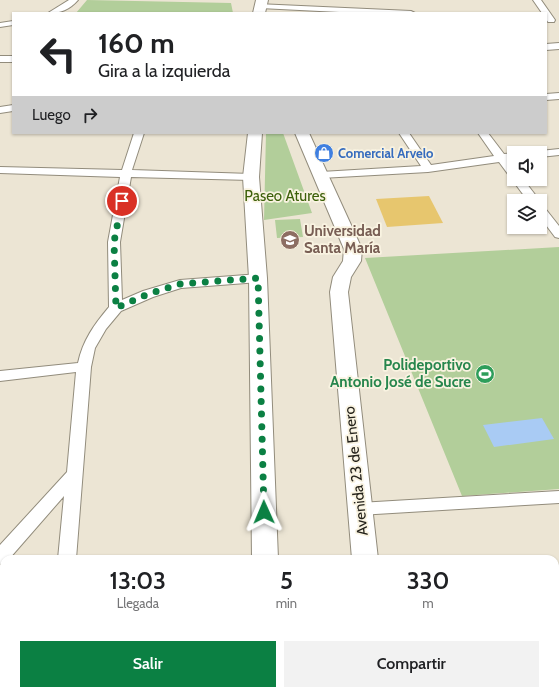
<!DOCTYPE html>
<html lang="es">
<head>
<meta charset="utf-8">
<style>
	:root { --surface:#fff; --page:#f2f2f2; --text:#202124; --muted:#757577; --accent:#0b8043 }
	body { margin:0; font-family:Cabin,sans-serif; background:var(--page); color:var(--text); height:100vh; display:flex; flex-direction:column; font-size:15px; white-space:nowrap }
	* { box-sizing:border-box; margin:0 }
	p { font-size:13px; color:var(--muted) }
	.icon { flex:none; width:22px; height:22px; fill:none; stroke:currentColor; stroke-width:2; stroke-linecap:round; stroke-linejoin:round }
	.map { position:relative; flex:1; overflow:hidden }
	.details { position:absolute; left:0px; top:555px; width:559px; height:140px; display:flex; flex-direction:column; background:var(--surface); border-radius:12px 12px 0 0; box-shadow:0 1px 3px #0004 }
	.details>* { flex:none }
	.banner { position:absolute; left:12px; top:12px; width:535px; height:122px; border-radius:0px; box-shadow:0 1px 3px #0004; background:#fff; color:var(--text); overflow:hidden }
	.controls { position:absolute; left:507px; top:146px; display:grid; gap:8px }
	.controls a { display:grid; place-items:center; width:40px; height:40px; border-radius:0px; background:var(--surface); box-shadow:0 1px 3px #0004; font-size:20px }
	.pin { position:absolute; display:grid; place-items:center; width:34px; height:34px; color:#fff; margin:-17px; border:2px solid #fff; border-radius:50%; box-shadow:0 1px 4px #0007 }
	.me { position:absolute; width:44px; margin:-22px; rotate:359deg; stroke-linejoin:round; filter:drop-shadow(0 0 3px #0008) }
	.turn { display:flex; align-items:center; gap:14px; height:84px; padding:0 20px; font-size:18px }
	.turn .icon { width:52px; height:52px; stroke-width:2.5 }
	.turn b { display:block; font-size:28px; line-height:34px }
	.then { display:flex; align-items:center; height:38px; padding:0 20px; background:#0003; gap:8px; font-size:15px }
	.eta { display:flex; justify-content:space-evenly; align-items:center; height:68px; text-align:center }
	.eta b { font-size:24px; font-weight:600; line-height:28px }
	.button { display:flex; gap:8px; margin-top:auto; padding:8px 20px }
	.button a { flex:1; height:46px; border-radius:0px; background:var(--accent); color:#fff; font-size:16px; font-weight:600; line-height:46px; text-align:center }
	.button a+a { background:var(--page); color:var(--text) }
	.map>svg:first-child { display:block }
</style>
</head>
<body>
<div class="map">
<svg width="559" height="695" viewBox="0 0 559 695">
	<rect width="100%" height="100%" fill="#ece5d4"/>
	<!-- green -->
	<path fill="#b2ce9a" d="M87,0l144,3 2,10h-157z
		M266,133h17l29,80 -48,7z
		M300,219l3,18 -26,1 -2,-18z
		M559,247v242l-97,7 -97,-238z"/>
	<!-- water -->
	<path fill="#a9cbf4" d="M542,418l12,21 -60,8 -11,-22z"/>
	<!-- building -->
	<path fill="#e7c66e" d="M429,196l14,27 -56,4 -11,-28z"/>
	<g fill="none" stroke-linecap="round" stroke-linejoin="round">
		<!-- street casing -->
		<g stroke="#928c7c" stroke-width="2">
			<path id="street" d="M69,0h9c-9,10 -17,13 -30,13z
				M533,0h8l14,20 -1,2h-6l-2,-3v-6h-4z
				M257,4l154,7 4,2h-56l-99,-5 -4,-2z
				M13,21v4l-13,2v-4z
				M559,43v6l-13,1v-6z
				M0,56h13v6h-13z
				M559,93v6l-13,1v-6z
				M13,105v6l-13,2v-6z
				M134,133h10l-12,37 119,4 5,3 -5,3 -120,-3 -11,65 2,58 21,-9 37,-11 78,-6 5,1 1,3 -1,3 -5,1 -77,6 -28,9 -32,14 -15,18 -11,19 -4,19 -15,192h-18l6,-63 -55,63h-5v4l-4,1v-19l67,-73 9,-100 -76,9v-10l78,-8c5,-23 16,-38 31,-56l-1,-65 12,-65 -120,-4v-6l122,3z
				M399,133h10l22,32 63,-9 -16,-23h10l16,21 10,-1h1l-1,6 -6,1 6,8v11h9l17,22h-12l-29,-39 -71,10 -107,6 -5,-3 5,-3 100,-6z
				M559,149v6l-19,2v-4h-5l5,-2z
				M540,206l4,1 15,19v12l-4,-1 -15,-20z
				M559,491v12l-200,12 -6,-2 -2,-4 2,-4 6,-2z
				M555,661h4v16h-4z
				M29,691h20l-2,4h-20z"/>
		</g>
		<!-- secondary casing -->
		<g stroke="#928c7c" stroke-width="2">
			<path id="secondary" d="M256,0h12l-3,13h-12z
				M248,133h14l-3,44 8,101 11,281h-26l-3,-281 -6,-101z
				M295,133h14l53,116 -1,12 -10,16 -3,15 30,267h-26l-22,-267 3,-15 10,-16 1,-12z
				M255,691h28v4h-28z
				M366,691h28v4h-28z"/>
		</g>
		<!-- street -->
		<use href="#street" fill="#fff" fill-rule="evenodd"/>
		<!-- secondary -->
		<use href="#secondary" fill="#fff" fill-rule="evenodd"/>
	</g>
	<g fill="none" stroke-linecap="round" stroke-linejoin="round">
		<!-- route -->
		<path stroke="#0b8043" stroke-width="7" stroke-dasharray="0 12.6" d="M122,201l-8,41 2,66 32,-14 32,-10 78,-6 6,234"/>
	</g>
	<!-- icons -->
	<defs>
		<g id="shop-disc" transform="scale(1)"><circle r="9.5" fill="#3f7fe0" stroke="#f9f3e1"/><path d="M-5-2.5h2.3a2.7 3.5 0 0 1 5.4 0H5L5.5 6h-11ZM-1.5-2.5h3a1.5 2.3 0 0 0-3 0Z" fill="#fff"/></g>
		<g id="university-disc" transform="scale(1)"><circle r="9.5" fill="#8d6e63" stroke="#f9f3e1"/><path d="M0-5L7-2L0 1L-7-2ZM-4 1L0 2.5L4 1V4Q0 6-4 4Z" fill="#fff"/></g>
		<g id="stadium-disc" transform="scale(1)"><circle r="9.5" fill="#2e9e5b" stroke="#f9f3e1"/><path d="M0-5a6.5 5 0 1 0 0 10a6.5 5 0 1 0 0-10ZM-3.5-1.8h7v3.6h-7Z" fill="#fff"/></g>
	</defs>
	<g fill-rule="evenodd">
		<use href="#shop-disc" x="324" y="153"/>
		<use href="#university-disc" x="290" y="240"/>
		<use href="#stadium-disc" x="485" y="374"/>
	</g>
	<g text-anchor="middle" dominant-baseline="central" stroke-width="3.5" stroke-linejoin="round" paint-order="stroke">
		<!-- far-shop labels -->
		<g font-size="13" font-weight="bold" fill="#366cbe" stroke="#f9f3e1" text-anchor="start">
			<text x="338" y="153">Comercial Arvelo</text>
		</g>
		<!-- park labels -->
		<g font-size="15" fill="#3c600a" stroke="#f9f3e1">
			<text x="285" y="196">Paseo Atures</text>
		</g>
		<!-- education labels -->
		<g font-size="15" font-weight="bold" fill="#785e54" stroke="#f9f3e1" text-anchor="start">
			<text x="304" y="231">Universidad<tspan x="304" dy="17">Santa María</tspan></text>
		</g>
		<!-- leisure labels -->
		<g font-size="15" font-weight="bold" fill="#27864d" stroke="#f9f3e1" text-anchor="end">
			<text x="471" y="365">Polideportivo<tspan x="471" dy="17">Antonio José de Sucre</tspan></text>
		</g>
		<!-- street labels -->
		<g font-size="15" fill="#23211a" stroke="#f9f3e1">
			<text transform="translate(356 471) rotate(-96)">Avenida 23 de Enero</text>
		</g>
	</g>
</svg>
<div class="controls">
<a><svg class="icon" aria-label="sound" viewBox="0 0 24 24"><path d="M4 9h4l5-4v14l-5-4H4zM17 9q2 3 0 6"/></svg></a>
<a><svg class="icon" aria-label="layers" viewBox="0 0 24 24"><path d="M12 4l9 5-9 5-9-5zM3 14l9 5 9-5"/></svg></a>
</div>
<div class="pin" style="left:122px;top:201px;background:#d93025"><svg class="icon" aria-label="arrive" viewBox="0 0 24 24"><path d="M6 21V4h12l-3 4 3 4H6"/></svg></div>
<svg class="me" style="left:264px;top:512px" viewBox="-20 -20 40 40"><path d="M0-17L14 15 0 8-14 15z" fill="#0b8043" stroke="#fff" stroke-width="4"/></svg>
<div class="banner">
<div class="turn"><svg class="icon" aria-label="left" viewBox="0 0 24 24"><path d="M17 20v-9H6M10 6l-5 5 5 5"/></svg><div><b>160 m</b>Gira a la izquierda</div></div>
<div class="then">Luego<svg class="icon" aria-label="right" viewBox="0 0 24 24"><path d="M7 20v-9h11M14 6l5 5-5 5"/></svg></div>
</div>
<section class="details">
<div class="eta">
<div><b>13:03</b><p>Llegada</p></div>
<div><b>5</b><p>min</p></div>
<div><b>330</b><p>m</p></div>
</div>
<div class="button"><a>Salir</a><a>Compartir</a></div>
</section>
</div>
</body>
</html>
